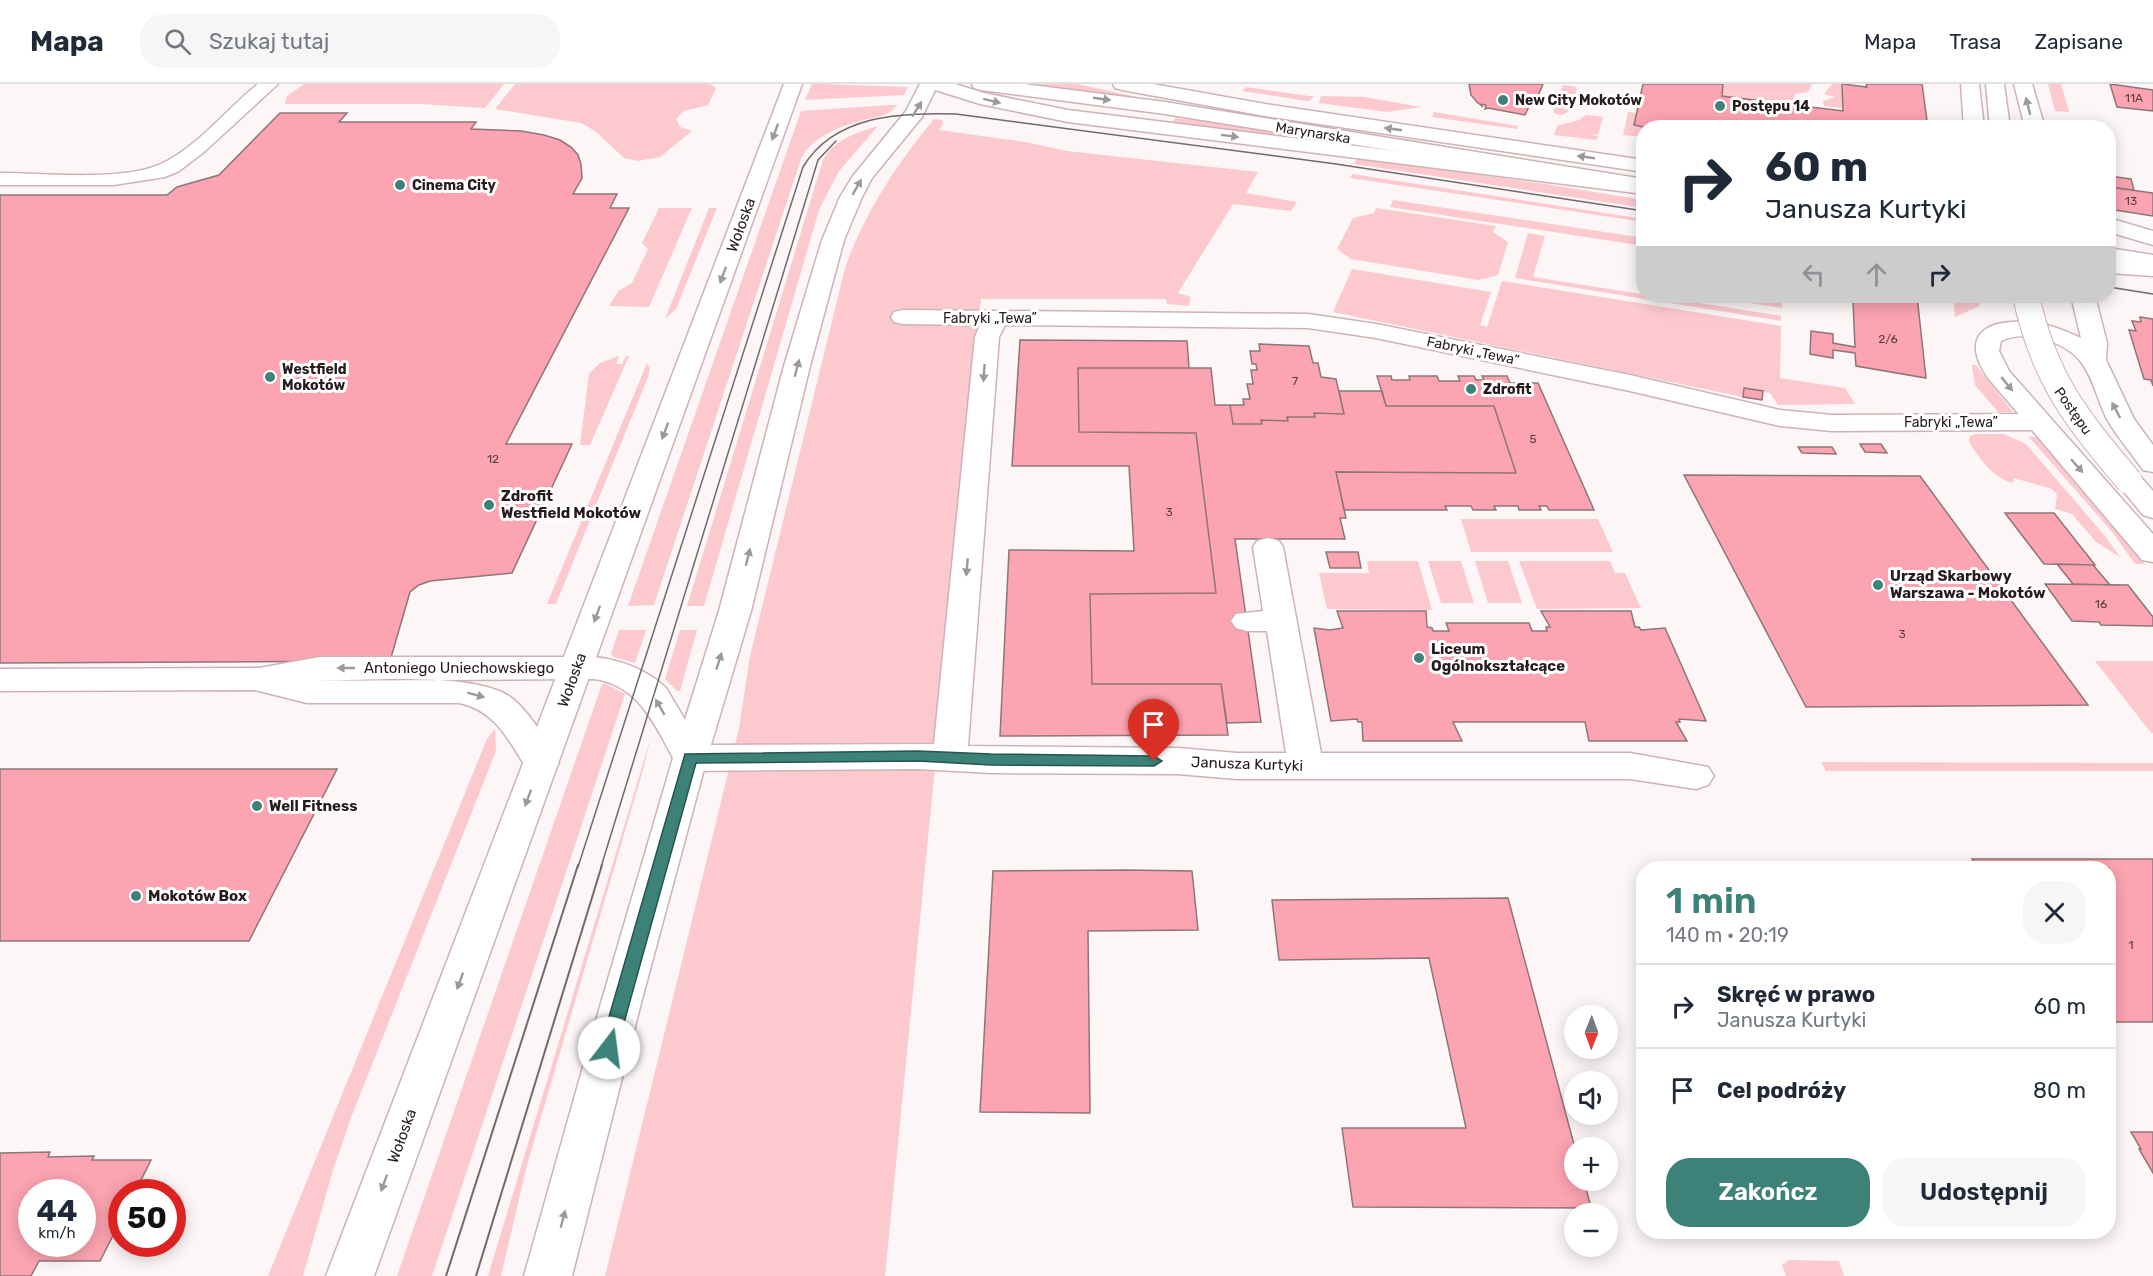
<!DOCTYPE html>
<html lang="pl">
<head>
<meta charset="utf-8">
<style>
	:root { --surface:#fff; --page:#f6f6f7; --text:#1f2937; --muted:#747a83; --line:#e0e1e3; --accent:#3c8278 }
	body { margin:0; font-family:Rubik,sans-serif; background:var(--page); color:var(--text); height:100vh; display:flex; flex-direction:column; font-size:22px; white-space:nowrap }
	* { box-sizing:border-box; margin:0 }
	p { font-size:20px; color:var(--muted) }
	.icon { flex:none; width:33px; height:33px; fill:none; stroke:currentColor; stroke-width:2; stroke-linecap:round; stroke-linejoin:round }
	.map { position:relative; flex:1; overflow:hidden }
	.panel { position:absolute; left:1636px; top:777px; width:480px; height:378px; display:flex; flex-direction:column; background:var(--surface); border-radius:24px; box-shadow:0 3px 15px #0003 }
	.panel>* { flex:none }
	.top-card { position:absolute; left:1636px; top:36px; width:480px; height:183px; border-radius:24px; box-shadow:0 3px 15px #0003; background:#fff; color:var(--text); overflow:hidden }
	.needle { width:39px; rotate:181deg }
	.controls { position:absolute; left:1564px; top:921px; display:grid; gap:12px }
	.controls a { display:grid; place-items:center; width:54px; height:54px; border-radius:50%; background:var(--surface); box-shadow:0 3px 15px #0003; font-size:30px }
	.speed { position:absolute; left:18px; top:1095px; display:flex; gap:12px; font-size:30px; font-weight:700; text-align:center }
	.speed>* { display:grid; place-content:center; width:78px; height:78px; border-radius:50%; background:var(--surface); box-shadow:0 3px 15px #0003; line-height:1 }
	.speed small { font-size:15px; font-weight:400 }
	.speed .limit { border:9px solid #d22; background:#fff; color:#111 }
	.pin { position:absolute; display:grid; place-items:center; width:51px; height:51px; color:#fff; margin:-62px -26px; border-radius:50% 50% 50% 0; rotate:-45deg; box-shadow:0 0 6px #0007 }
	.pin .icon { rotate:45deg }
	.me { position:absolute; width:66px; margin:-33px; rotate:15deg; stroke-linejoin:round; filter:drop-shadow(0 0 4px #0008) }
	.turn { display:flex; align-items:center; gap:21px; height:126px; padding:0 30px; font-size:27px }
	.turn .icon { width:78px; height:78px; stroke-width:2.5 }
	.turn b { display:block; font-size:42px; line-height:51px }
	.lanes { display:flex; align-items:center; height:57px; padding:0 30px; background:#0003; justify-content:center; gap:30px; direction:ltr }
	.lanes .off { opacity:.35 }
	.round { display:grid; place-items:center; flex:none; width:63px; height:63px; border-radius:24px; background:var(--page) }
	.summary { display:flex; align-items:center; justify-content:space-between; height:102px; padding:0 30px }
	h1 { font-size:36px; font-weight:600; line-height:45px; color:var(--accent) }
	.cta { display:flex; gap:12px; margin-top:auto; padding:12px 30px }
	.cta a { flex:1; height:69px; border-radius:24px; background:var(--accent); color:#fff; font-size:24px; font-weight:600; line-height:69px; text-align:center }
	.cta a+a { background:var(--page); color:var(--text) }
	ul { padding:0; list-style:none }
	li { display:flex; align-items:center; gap:18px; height:84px; padding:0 30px; border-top:2px solid var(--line) }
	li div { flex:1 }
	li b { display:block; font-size:22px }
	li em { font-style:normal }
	header { display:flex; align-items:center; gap:36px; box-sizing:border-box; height:84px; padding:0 30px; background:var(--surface); border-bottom:2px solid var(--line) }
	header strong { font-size:28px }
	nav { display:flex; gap:33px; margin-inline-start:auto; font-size:21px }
	.search { width:420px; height:54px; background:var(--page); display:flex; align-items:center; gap:15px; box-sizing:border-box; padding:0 21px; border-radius:24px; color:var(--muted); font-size:22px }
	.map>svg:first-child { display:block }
</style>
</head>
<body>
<header>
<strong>Mapa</strong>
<div class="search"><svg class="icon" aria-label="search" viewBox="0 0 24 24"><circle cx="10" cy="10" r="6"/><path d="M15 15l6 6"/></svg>Szukaj tutaj</div>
<nav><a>Mapa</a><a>Trasa</a><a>Zapisane</a></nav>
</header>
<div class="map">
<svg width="2153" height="1192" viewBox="0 0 2153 1192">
	<rect width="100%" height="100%" fill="#fcf6f7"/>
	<!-- green -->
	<path fill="#fcc9cf" d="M304,0h200l-19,24 -65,-4h-135l2,-8z
		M515,0h195l6,4 -8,17 -24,6 -8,8 4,8 12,4 -32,26 -23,4 -13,-3 -29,-27 -14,-8 -86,-14z
		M812,0h7l89,3 -4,8 -99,5z
		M1037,0h40l60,13 -2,1z
		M1723,0h89l-4,8 -13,2 -2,11 -71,-9z
		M1832,0h10l1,24 -19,-2 -1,-5 12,-4 -11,-3z
		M2048,0h13l8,28 -14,-1z
		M1563,1l14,2 -4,17 -6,-1 -2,6 5,1c-5,5 -11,7 -17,2z
		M1246,3l63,9h5l-4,5h-3l-65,-10z
		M1321,12l43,1 57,10 -34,5 -68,-9z
		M889,21h8c-9,12 -19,11 -33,15 -24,6 -51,16 -63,39l-147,446 -26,1 173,-495z
		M1434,28l84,14 -1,3 -85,-12z
		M1628,28l9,1 -3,12 14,2 -4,1v9l-21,-2z
		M1586,31l17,2 -5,18 -10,-1 10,2 -1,4 -43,-5 3,-9 22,-6z
		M1175,34l31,3 150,25 -185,-22z
		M934,35l8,1 1,4 -4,6 86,12 42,9 191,21 -12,21 51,9 -6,9 -58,-7 -55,89 13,4 -2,9 -22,-2 -1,-5h-185l-96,977h-280l134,-548 11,-72 95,-388c20,-56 51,-103 89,-149z
		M878,42l-39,45 -20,39 -115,396h-17l136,-446c10,-20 35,-28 55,-34z
		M1357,74l188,26 99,16v8l-290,-44z
		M1352,90l292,45v3l-294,-44z
		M1393,116l251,38v8l-254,-39z
		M659,124h33l-43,99 -40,-1 9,-15 14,-8 16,-34 -6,-6z
		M709,124h8l-41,101 -11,10z
		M1376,124l120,18 -3,6 15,10 -10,33 -20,5 -127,-21 -14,-10 16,-31 21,-5z
		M1528,149l17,3 -12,41 248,39v5l-266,-43z
		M1352,185l139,23 -11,33 7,2 15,-46 279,45 -1,52 65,10 10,16 -77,1 -8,-12 -26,-5 -1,9 -410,-85z
		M1705,212h57l20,3v9z
		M1953,212h31v2l-5,8 -24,11z
		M619,272l-3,8h6l4,-8h3l-39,89h-10l9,-71 11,-11z
		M647,279l3,6 -2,8 -92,227h-9z
		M1972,281h4l37,47h-15l-23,-27z
		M1976,350h28l22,10 79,92 15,21 -24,-15 -24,-28 -17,-5 2,-14 -5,-6 -38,-11 -1,5c-19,-4 -33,-24 -44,-41l1,-6z
		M2028,352l12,2 105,126h-10l-22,-31z
		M1461,435h137l15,33h-142z
		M1367,477h51l14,49 -105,-1 -8,-36h50z
		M1428,477h33l13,42h-33z
		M1475,477h33l14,42h-34z
		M1519,477h91l5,12h10l16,35 -104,1z
		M619,546h27l-11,33 -21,-6 -3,-3z
		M680,546h17l-17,61h-3l-12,-12z
		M2095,577h58v72h-2z
		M604,599l21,11 -193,582h-35l204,-589z
		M495,645l1,22 -144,364 -19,55 -30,106h-35l219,-537z
		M651,653l-8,33 -116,395 -26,111h-13z
		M1821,678l332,1v8h-327z
		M1789,1176l50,1 5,15h-58l-4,-11z"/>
	<!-- building -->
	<path fill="#fca4b1" stroke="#8f7578" stroke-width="1.5" fill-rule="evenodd" d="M1469,0h74l-6,14h-4l-8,17 -37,-7 -3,1 1,-4 -6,-1 3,3 -6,-5 -6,-7z
		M1643,0h80l-1,12 121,15 -1,-27 25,3 -1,-3h56l6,44h-187l-22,-4 -1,4h-70l-14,-3z
		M2110,0l43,6v21l-36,-4z
		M280,29h67l-8,9h137l-5,7 50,2 23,4 16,5 11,7 7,8 3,9 1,14 -9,16h44l-7,14h19l-123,236h66l-60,129 -82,8 -11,4 -9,7 -20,69 -390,2v-468h167l10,-8 42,-12z
		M2109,92l22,3 3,11 -25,-3z
		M2109,103l44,6v23l-44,-7z
		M1821,212h96l9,82 -70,-12 -1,-13 -22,-3v8l-23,-4 1,-23 22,3v9l22,4 -2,-46z
		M2140,233l13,2v67l-2,-6 -7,-1 -15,-49 7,1 -4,-10 9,1z
		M1020,256l167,1 2,27h-111l1,64 117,1 20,160 -126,1 2,90h129l7,51 -228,1 9,-186 125,1 -5,-85h-117z
		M1259,260l50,2 4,17h5l3,14 15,2 8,35 -30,-1 1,4h-28l1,4 -27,-1 1,4h-29l-3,-19h14l-1,-6h7l-3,-15h6l-2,-14h6l-1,-6h-4l-2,-13h10z
		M1078,284h133l4,37h15l3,19h29l-1,-4 27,1 -1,-4h28l-1,-4 30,1 -5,-23h43l4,15h108l22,67 -180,-1 10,46h-6l5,21h-110l26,183 -34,1 -6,-39h-129l-2,-90 126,-1 -20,-160 -117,-1z
		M1377,292h14l1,4h18l-1,-4h28l2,5h21l-2,-5h16l2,4h8l-2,-4h25l3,7h28l56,127h-45l-2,-4h-8l2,4h-22l-1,-4h-24l2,4h-23l-2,-4h-26l2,4h-103l-8,-38 180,1 -22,-67h-108z
		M1744,304l19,3 -1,9 -19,-3z
		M1860,360h21l6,9 -22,-1z
		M1798,363h34l4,7 -34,-1z
		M1684,391l236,1 168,229 -282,2z
		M2005,429h49l41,52 -51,-1z
		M1326,468h32l3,16h-31z
		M2057,480l36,1 17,20 -37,-1z
		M2045,500l83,1 25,32v9l-52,-1 -2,-3 -27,-1z
		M1337,527h89l1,16 5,1 1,3h16l-3,-8h83l3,8h15l-1,-4h4l-9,-16h90l4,16h4l2,3 24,-2 41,93 -27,-2 1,3h-4l11,19h-98l-4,-19h-132l9,19h-99l-1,-19h-4l-1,-3 -26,2 -17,-93 16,2 13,-2z
		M0,685h337l-88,172h-249z
		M1972,775h181v163h-44v-154h-131z
		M1127,786l65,1 6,59 -110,1 2,182 -110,-1 13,-241z
		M1508,814l67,250v32h9l7,28 -238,-1 -11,-79h124l-37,-170 -150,2 -7,-60z
		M2131,1048h22v41l-14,-24h2z
		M50,1068l-2,5 46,-1 -2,4h59l-16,32h-13v26l-22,43h-61l-8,15h-31v-123zM32,1108h50v52h-50z"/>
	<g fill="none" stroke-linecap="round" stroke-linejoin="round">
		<!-- street casing -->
		<g stroke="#cfb2b5" stroke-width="3">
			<path id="street" d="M258,0h20l-74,68 -25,19 -14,6 -51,8h-114v-12c44,0 125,9 163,-10 34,-16 65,-55 95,-79z
				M903,226l405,4 68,10 254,51 150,35 52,5 207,-1 9,2 4,6 -4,6 -9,2 -207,1 -52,-5 -150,-35 -254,-53 -68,-10 -303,-3 -6,12 -31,409 210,2 59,5h49l-19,-122h-20l-11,-3 -5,-7 5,-7 27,-3 -10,-64 4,-6 11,-3 11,3 4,6 38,206h309l78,14 6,9 -6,9 -12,4 -66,-10h-393l-59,-5 -187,-1 -73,-4 -228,2 -12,-4c-21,-37 -37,-82 -84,-88l-285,2c48,0 169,-11 204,18 19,16 33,42 46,64l-6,9 -12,4 -12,-4c-19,-29 -33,-62 -70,-69h-152l-52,-13 -255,1v-22l259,-1 61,-11h274c27,3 52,12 72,31l34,57 234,-1 41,-407 5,-12 -77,-1 -9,-2 -3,-5 3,-5z"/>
		</g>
		<!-- secondary casing -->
		<g stroke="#cfb2b5" stroke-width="3">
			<path id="secondary" d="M784,0h18l-428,1192h-48z
				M920,0h18l-16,33 -50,61 -10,19 -18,43 -34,126 -59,245 -44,147 -66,245 -69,273h-48l77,-273 72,-245 46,-147 65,-245 38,-126 18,-43 13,-21 53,-65z
				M972,0h52l141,18 479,77v12l-479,-77 -184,-24 -7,-2z
				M1961,0h18l5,44h-20z
				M1986,0h18l6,44h-20z
				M2014,0h18l13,44h-20z
				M2109,134l44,13v14l-44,-13z
				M2109,175l44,3v14l-44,-3z
				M2071,212h24l12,47 -1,17 28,59 19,26v27l-10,-2c-11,-16 -25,-32 -35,-49 -10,-18 -14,-42 -27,-59 -16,-21 -57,-33 -80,-21l-2,10 10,20 144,163v28l-11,-2 -154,-182c-28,-41 -4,-59 39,-56 20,1 37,8 54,16z
				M2129,389l10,2 14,16v27l-10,-3 -28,-34 4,-6z"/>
		</g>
		<!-- primary casing -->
		<g stroke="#cfb2b5" stroke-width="3">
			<path id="primary" d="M927,0h28l29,9 84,17 576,72v12l-576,-72 -88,-18 -51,-16z
				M1113,0h40l112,20 379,56v12l-379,-56 -143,-26 -7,-2z
				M2109,164l44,7v14l-44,-7z"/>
		</g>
		<!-- street -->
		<use href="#street" fill="#fff" fill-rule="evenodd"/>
		<!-- secondary -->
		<use href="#secondary" fill="#fff" fill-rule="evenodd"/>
		<!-- primary -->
		<use href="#primary" fill="#fff" fill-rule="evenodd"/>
		<!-- tram-far1 -->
		<path stroke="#72696a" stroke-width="1.5" d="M2109,203l44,7
			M578,783l225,-700c31,-52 98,-55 153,-53l380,50 308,47
			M601,783l217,-707 18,-19"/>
		<!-- tram -->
		<path stroke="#72696a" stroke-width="2" d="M446,1192l132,-411
			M476,1192l126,-411"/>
		<!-- secondary-bridge casing -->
		<g stroke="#cfb2b5" stroke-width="28" stroke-linecap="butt">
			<path id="secondary-bridge" d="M2026,212c18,83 50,122 103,185"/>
		</g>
		<!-- secondary-bridge -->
		<use href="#secondary-bridge" stroke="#fff" stroke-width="26"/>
	</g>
	<!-- one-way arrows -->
	<defs><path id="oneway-solid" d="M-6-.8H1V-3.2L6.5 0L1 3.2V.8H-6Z" transform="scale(1.5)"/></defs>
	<g fill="#9e9999">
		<use href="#oneway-solid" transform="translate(1102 15) rotate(8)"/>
		<use href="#oneway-solid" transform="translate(992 17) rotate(14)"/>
		<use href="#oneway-solid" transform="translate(2028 22) rotate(-104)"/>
		<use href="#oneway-solid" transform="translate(917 25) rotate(-58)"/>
		<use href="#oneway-solid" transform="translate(1393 45) rotate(-172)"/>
		<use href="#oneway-solid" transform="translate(775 48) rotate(110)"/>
		<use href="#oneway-solid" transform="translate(1230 52) rotate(7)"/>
		<use href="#oneway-solid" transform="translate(1586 73) rotate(-172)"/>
		<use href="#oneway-solid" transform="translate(857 103) rotate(-60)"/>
		<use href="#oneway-solid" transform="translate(723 191) rotate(110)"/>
		<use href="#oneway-solid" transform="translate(797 284) rotate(-75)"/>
		<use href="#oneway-solid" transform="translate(984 289) rotate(94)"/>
		<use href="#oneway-solid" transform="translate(2007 300) rotate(51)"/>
		<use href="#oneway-solid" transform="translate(2116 326) rotate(-118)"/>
		<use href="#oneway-solid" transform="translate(665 347) rotate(110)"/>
		<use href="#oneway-solid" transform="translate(2077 382) rotate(49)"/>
		<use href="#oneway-solid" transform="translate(748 473) rotate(-76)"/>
		<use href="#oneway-solid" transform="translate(967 483) rotate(95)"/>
		<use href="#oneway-solid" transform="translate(597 530) rotate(110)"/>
		<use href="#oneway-solid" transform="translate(719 577) rotate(-73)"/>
		<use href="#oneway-solid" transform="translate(346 584) rotate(-180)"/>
		<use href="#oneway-solid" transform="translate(476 611) rotate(15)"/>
		<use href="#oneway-solid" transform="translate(660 623) rotate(-120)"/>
		<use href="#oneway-solid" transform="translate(528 714) rotate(110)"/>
		<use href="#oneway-solid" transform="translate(460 897) rotate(110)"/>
		<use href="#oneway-solid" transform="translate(384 1099) rotate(110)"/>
		<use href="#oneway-solid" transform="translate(563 1135) rotate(-75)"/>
	</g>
	<!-- route -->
	<path fill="#3c8278" stroke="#27544e" stroke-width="1.5" d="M918,667l73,3 163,2 8,5 -8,5 -163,-1 -73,-4 -222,2 -79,285 -2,6 -6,2 -6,-2 -3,-6 85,-294z"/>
	<!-- markers -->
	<g fill="#3c8278" stroke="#fff" stroke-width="2">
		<circle cx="1503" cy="16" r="6"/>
		<circle cx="1720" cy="22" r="6"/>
		<circle cx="400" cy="101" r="6"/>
		<circle cx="270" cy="293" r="6"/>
		<circle cx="1471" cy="305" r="6"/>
		<circle cx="489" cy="421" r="6"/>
		<circle cx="1878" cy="501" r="6"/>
		<circle cx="1419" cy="574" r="6"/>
		<circle cx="257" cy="722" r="6"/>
		<circle cx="136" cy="812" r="6"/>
	</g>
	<g text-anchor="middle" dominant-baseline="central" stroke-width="6" stroke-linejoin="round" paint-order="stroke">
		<!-- number labels -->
		<g font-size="12" fill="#5c3e42">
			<text x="2134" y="14">11A</text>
			<text x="2131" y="117">13</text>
			<text x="1888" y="255">2/6</text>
			<text x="1295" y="297">7</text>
			<text x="1533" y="355">5</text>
			<text x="493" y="375">12</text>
			<text x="1169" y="428">3</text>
			<text x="2101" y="520">16</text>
			<text x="1902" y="550">3</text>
			<text x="2131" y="861">1</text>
		</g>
		<!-- far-poi labels -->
		<g font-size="14" font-weight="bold" fill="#271c1d" stroke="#fff" text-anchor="start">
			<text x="1515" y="16">New City Mokotów</text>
			<text x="1732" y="22">Postępu 14</text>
			<text x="412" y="101">Cinema City</text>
			<text x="282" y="285">Westfield<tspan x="282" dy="16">Mokotów</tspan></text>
			<text x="1483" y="305">Zdrofit</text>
		</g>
		<!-- far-street labels -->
		<g font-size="14" fill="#271c1d" stroke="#fff">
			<text transform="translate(1313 49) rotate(9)">Marynarska</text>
			<text x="990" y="234">Fabryki „Tewa”</text>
			<text transform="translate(1473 267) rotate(12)">Fabryki „Tewa”</text>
			<text transform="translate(2073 327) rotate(55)">Postępu</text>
			<text x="1951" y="338">Fabryki „Tewa”</text>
		</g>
		<!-- street labels -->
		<g font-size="15" fill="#271c1d" stroke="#fff">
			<text transform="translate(741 141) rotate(-70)">Wołoska</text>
			<text x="459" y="584">Antoniego Uniechowskiego</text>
			<text transform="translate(572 596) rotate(-70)">Wołoska</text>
			<text transform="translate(1247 680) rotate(2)">Janusza Kurtyki</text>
			<text transform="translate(402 1052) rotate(-70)">Wołoska</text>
		</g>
		<!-- poi labels -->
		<g font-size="15" font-weight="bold" fill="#271c1d" stroke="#fff" text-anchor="start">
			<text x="501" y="412">Zdrofit<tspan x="501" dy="17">Westfield Mokotów</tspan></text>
			<text x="1890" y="492">Urząd Skarbowy<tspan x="1890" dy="17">Warszawa - Mokotów</tspan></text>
			<text x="1431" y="565">Liceum<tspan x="1431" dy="17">Ogólnokształcące</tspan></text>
			<text x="269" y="722">Well Fitness</text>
			<text x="148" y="812">Mokotów Box</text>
		</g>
	</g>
</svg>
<div class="controls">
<a><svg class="needle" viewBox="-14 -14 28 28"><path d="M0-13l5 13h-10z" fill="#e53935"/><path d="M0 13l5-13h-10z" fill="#747a83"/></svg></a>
<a><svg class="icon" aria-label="sound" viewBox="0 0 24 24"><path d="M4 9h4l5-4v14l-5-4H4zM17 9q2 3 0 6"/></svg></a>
<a>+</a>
<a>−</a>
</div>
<div class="speed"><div>44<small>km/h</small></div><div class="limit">50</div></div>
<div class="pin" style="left:1154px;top:677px;background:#d93025"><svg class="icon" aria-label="arrive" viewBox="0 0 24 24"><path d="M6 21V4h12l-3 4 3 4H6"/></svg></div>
<svg class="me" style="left:609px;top:964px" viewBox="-20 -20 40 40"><circle r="19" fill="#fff"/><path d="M0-13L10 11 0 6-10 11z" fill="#3c8278"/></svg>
<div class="top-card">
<div class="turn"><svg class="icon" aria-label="right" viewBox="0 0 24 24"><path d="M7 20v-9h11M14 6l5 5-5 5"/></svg><div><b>60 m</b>Janusza Kurtyki</div></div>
<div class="lanes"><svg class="icon off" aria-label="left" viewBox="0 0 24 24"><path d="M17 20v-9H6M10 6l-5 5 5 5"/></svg><svg class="icon off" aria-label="ahead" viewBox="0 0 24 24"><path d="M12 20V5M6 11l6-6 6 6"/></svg><svg class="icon" aria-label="right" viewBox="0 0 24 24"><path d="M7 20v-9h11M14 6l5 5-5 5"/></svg></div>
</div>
<section class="panel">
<div class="summary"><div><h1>1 min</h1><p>140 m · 20:19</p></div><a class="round"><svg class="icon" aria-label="close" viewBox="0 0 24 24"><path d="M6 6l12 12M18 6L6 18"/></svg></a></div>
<ul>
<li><svg class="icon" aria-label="right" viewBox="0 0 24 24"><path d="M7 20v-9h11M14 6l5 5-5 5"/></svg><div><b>Skręć w prawo</b><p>Janusza Kurtyki</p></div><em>60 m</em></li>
<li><svg class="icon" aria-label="arrive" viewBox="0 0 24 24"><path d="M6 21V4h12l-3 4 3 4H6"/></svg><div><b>Cel podróży</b></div><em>80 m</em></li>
</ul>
<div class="cta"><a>Zakończ</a><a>Udostępnij</a></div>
</section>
</div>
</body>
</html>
